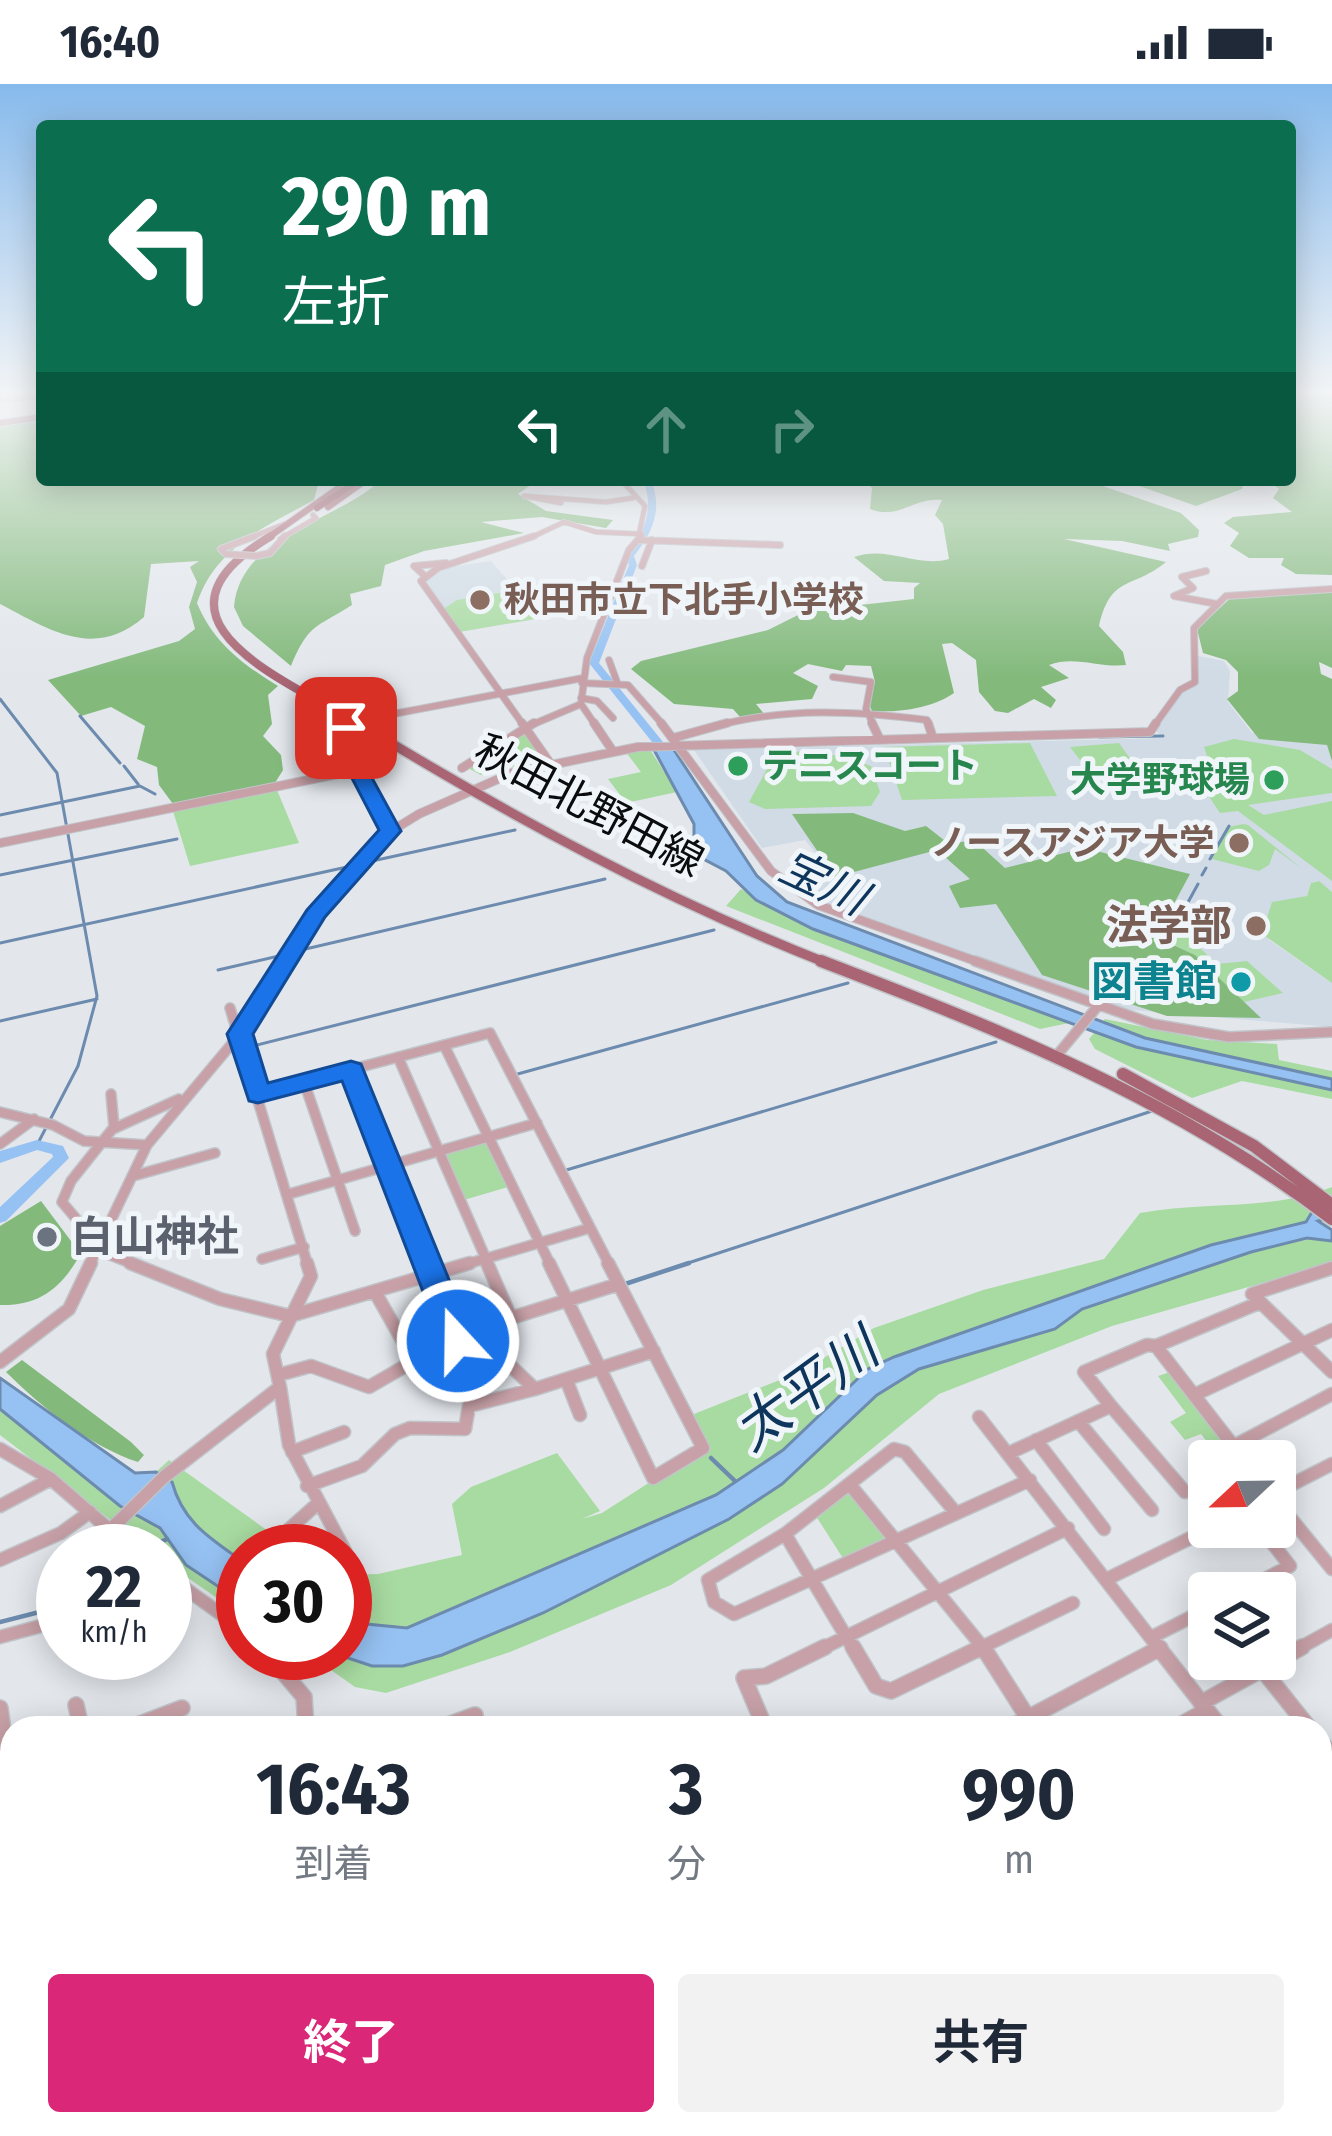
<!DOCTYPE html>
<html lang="ja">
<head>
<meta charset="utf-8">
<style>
	:root { --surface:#fff; --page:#f2f2f3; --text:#1f2937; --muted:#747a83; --accent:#db2777 }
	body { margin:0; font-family:"Fira Sans Condensed","Noto Sans JP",sans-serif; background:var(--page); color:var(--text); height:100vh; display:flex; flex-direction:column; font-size:45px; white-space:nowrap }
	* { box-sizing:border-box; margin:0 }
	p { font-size:39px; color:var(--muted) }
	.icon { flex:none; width:66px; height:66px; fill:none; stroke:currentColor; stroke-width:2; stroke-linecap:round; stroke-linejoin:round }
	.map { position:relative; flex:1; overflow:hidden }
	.panel { position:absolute; left:0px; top:1632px; width:1332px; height:420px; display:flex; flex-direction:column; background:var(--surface); border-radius:36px 36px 0 0; box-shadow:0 6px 30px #0003 }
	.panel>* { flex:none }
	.guide { position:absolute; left:36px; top:36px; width:1260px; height:366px; border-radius:12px; box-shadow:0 6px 30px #0003; background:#0b6e4f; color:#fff; overflow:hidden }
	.needle { width:78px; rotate:248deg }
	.buttons { position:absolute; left:1188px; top:1356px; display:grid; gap:24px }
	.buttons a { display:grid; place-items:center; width:108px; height:108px; border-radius:12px; background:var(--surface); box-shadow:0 6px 30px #0003; font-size:60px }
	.speed { position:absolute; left:36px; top:1440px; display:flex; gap:24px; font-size:60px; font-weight:700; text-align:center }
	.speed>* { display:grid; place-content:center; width:156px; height:156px; border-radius:50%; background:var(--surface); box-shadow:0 6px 30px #0003; line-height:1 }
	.speed small { font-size:30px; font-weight:400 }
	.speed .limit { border:18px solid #d22; background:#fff; color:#111 }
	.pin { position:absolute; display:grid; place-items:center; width:102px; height:102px; color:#fff; margin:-51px; border-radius:24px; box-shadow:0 6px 18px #0006 }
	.me { position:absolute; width:132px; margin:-66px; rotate:339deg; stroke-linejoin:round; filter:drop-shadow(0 0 9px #0008) }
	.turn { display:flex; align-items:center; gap:42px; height:252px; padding:0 48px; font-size:54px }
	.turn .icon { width:156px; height:156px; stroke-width:2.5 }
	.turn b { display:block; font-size:84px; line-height:102px }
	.lanes { display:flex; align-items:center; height:114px; padding:0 48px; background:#0003; justify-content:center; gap:60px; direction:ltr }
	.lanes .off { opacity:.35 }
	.eta { display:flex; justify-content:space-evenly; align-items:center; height:204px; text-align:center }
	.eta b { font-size:72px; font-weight:700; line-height:84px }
	.cta { display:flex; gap:24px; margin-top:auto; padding:24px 48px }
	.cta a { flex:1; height:138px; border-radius:12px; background:var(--accent); color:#fff; font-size:48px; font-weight:700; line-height:138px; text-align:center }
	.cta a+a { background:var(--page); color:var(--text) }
	.status { display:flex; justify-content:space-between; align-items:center; height:84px; padding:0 60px; background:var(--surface); direction:ltr }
	.status svg { height:33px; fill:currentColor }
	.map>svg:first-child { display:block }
</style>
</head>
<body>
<div class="status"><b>16:40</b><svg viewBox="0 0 49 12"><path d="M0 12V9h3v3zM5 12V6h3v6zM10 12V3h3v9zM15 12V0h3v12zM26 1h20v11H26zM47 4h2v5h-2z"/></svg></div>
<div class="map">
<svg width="1332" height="2052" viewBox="0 0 1332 2052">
	<rect width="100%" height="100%" fill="#e3e7ec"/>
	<!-- built -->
	<path fill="#d0dbe5" d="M491,477l50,57 -82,14 -35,-52 18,-12z
		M1193,571l31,6 6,10 -2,31 24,31 49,-3 31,15v147l-14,-11 -7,2 -4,13 -39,43 64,44v44l-235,-20 -241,-86 -65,-33 44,-11 -30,-37 -43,8 -68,-98 469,-12 -8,-8 18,-30 22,-18z"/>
	<!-- green -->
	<path fill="#a8dba1" d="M516,506l25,28 -82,14 -17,-22 15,-10z
		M523,647l19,29 -61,15 -13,-7z
		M1234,655l66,11 32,19v24l-84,12 16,10 68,-14v80l-94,-70 -18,2 -12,-18 12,-2 -16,-46z
		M1030,659l27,53 -155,4 -18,-53z
		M1119,659l15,21 -3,4 -40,6 -21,-27z
		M813,665l58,17 9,26 -9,14 -106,3 -16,-7 25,-46z
		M625,667h26l26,41 -51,11 -18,-24 33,-7z
		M277,706l22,53 -109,23 -17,-55z
		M1243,740l5,1 53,43 -26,-19 -6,16 -10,6 -47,-12 17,-32z
		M1319,797l13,11v91l-70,-49 10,-32 35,-6 4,-13z
		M741,805l72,40 256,94 -29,6 -314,-123z
		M1183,846l13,2 -8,16h12l17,16 30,-3 36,32 -39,9 -49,-47 -23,-11z
		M1105,935l102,21 70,4 2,16 53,11v8l-187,-41 -43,-15z
		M1095,948l41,15 196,43v9l-90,-18 -50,17 -97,-49 -6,-10z
		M487,1058l21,45 -44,13 -20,-46z
		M1332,1103v21l-25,14 -96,23 -317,112 -26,12 -85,81 -67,45 -310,133 -61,-6v-47l33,-1 84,-19 -10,-51 19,-17 86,-34 43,58 -18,8 20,-6 101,-65 -9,-34 106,-42 74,-44 109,-38 121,-31 36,-46c64,-12 132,-2 192,-26z
		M1320,1153l12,4v22l-220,63 -173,68 -115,94 -153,97 -161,67 -124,41 -31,-6 -48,-34h26l39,13h31l39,-11 101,-42 186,-94 148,-124 42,-26 136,-40 27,-20 169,-57z
		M1170,1288l69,89h-17l-21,-27 -16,6 -15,-18 16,-9 -28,-37z
		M0,1326l120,96 40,23 25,34 58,40v13l-78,-54v-11h-14l-151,-116z
		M169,1376l127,91h-53l-7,5c-31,-21 -54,-37 -64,-74l-16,-10z
		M851,1402l46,54 -51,23 -32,-50z"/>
	<!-- forest -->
	<path fill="#83ba7c" d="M1290,306h42v185l-36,-1 -15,-9 3,-7h-35l-19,-12 9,-13 -15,-10 9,-6 59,-5 -19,-14 6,-9 -10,-9h21z
		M42,336v60l277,1 -5,19c-49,27 -98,47 -117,103 16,39 45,61 81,83l-10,9 4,29 -9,12 18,19 2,15 -8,13 -102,21 -14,-19 -2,-18 -20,-8 8,-33 -34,-19 -30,9 -33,-36 131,-39 16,-12 -6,-22 8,-25 -7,-15 9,-6 -48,3 -7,53c-50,43 -94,13 -144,-13v-178z
		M381,396h194l13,4h-56l-14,10 28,17 67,9 -7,8 -64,-11 -61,5 43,11 -100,18 -39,14 -4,21 -31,8 2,11c-36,23 -43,18 -61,61l-48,-40 -9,-19c6,-72 102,-85 147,-127z
		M864,396h380l-2,9 -46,17 -65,-23 -31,2 81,28 18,17 -1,7 -30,7 2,7 -48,-10 -58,-2 102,23c-34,28 -55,12 -67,64l24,26 3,13c-27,3 -52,-10 -77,0l20,13 -28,9 15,13 -5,8 -17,-9 -26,14 -13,-2 -16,-19 -3,-32 -24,-17 -10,1 12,49c-21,15 -55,20 -82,18l-4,-9 7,-20 -4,-16 -25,-1 -4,6 -34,-7 -15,9 25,13 -6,13 -56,5 9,11 -24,3 -8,-9 -59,-5 -43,-35 10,-8 127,-31 38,-19 108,-12v-11l6,-5 -36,-2 -30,-24c33,-12 63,11 95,2l-6,-35 -8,-9 7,-15c-31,-2 -42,20 -72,9l2,-21z
		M1236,509h96v75l-13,-6 2,12 11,5v82l-5,-16 -68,-6 -32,-40 11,-8v-19l-12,-12 -23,-7 -6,-24z
		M853,729l52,18 21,-5 23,18 25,-4 31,28 79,-20 106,26 -34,63 39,18 66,63 -94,-2 -125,-41 -46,-71 -36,4 -11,-22 21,-7 -33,-29 -102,27 -43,-63z
		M41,1117l33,44 3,15c-18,30 -40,46 -77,45v-79z
		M22,1276l109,82 13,13 -6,7c-47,-15 -97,-55 -132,-90z"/>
	<!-- water -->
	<path fill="#96c2f3" stroke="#6c8bae" stroke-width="3" d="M672,663l85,129 30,26 358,136 187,41v11l-196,-43 -323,-118 -57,-29 -30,-29 -32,-17v-30l-41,-76z
		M1332,1124v9l-14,4 14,9v11l-25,-3 -56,14 -169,57 -27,20 -136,40 -42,26 -95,89 -53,35 -186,94 -101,42 -39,11h-31l-39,-13h12v-31l62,6 309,-133 67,-45 85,-81 26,-12 317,-112 95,-23 6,-10z
		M0,1294l135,95 21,-1 16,10c10,37 33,53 63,74l8,-1v48l-57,-38 -26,-37 -40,-22 -120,-97z"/>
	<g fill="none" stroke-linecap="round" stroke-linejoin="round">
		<!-- stream-far1 -->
		<path stroke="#6c8bae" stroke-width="3" d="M0,615l57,74 40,223 -19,70 -41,79
			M80,632l40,47
			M1099,653l64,-1
			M124,682l14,18
			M0,731l140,-29 15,8
			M1210,775l19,-33
			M363,779l152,-33
			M0,791l177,-36
			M1202,791l4,-7
			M1181,831l17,-31
			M0,859l347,-76
			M297,867l308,-72
			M218,886l65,-15
			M0,937l97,-22
			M249,963l465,-117
			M514,991l334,-92
			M563,1087l433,-129
			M679,1182l473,-155"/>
		<!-- stream -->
		<path stroke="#6c8bae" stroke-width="4.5" d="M622,1201l67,-22
			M711,1374l24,23
			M142,1467l25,-12
			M0,1538l63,-16"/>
		<!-- river -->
		<path fill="#96c2f3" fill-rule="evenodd" d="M643,396h8c12,29 2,52 -17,76l3,9 -38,98 77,95 1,2 -5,3 -4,-1 -79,-99 40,-98 -3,-9c18,-24 29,-46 17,-76z
			M37,1056l26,6 6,12 -63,63 -6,2v-16l53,-50 -1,-3 -15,-4 -37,13v-12z"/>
		<!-- minor-far5 casing -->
		<g stroke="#c0c4c8" stroke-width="6">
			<path id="minor-far5" d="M0,316l42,-3
				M621,396l24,26 -7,33
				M561,419l-37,-7 82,6 27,-4
				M247,455l40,-16
				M280,455l36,-21 -3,-3
				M528,455l36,-17 32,10 46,2"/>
		</g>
		<!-- minor-far4 casing -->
		<g stroke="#c0c4c8" stroke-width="8">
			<path id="minor-far4" d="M638,456l142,5
				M226,470l-5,-5 34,-13
				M256,472l14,-3 15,-17
				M642,482l10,-26
				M1206,487l-24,6 11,11 -19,8 43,8
				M425,492l-11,-10 32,-3
				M609,576l8,22
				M833,593l38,5 -5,27 8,17
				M582,599l46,2 36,41
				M581,614l16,3 16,17
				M372,634l211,-40
				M524,642l-103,-145 17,-13 96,-32
				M529,642l52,-22
				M596,642l-15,-22 6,-46 42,-108 12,-14
				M716,642c70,-19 140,-15 211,-6l2,6
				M1154,642l26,-36 15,-8 -1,-54 32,-32 106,-7"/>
		</g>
		<!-- minor-far3 casing -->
		<g stroke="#c0c4c8" stroke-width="10">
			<path id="minor-far3" d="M522,639l28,40
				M594,639l18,27
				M661,639l110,148 47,34 166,59
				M872,639l8,17
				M928,639l5,15
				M334,640l56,107
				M673,654l54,-15
				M462,684l72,-45
				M0,759l357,-73
				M284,880l32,-50 64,-76 39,-24 93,-41 126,-26 512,-15 6,-9"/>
		</g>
		<!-- minor-far2 casing -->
		<g stroke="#c0c4c8" stroke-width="12">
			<path id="minor-far2" d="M975,877l178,63 76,13 103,-5
				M230,924l78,258
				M444,961l107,221
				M444,961l46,-12 120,233
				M1058,970l39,-47
				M398,973l91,209
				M351,986l79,196
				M304,998l51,149
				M111,1010l3,33 -43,54 -9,21 43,51 33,13
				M258,1010l186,-49
				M0,1028l53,13 31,16 63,4
				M113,1045l66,-30
				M0,1060l34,-25
				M133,1092l82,-23
				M289,1110l248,-71
				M262,1175l42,-12
				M89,1182l58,-121 93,-111 46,-73
				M460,1182l130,-38"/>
		</g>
		<!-- minor-far1 casing -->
		<g stroke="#c0c4c8" stroke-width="15">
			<path id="minor-far1" d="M130,1179l90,36 70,17 180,-53
				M429,1179l29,73
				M487,1179l24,55 108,-34
				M549,1179l104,215 50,-30 -95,-185
				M1332,1184l-80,26 80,78
				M375,1208l39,69
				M458,1257l37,10 40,38 119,-38
				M1156,1262l105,-44
				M0,1278l69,-53 22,-46
				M278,1291l33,-9 58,21 45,-26 15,3 29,-28 53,-18
				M566,1295l14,36
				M280,1303l9,58 56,106
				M1194,1311l138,-65
				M1111,1322l74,86
				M979,1333l181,233
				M1078,1337l74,89
				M1036,1356l68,89
				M1234,1362l98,-52
				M0,1365l51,30 83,72
				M292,1368l52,-20
				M1009,1369l102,-47 -27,-34 63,-27 9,1 89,115
				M307,1402l55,-20 33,-32 15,-6 55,1 4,-23 66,-17
				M851,1402l134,164
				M1275,1409l57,-29
				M1275,1415l57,70
				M0,1422l51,-27
				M956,1429l-51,-61 -11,-3 -109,85 -77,46 6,22 20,12 296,-134
				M110,1446l54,-53 116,-90 -7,-33 38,-78 -4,-13
				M785,1450l69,116
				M276,1457l41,-37
				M345,1467l10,24
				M0,1476l61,-27 29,-21
				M165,1490l78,56
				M1107,1495l106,-52
				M1238,1509l52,-27 -30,-39
				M0,1553l63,-17
				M1152,1553l57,-29
				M819,1566l249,-122
				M976,1566l97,-47
				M1296,1566l36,-20"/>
		</g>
		<!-- minor casing -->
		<g stroke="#c0c4c8" stroke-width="18">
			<path id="minor" d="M853,1563l23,39 15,5 91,-44
				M983,1563l45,71
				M1158,1563l63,81
				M267,1569l37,44 2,31
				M1262,1585l47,59
				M1201,1619l101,-56
				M76,1621l5,23
				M0,1624l12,89
				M130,1644l52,-20
				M440,1644l35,-13
				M765,1644l-21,-50 22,-2 59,-29
				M1009,1644l151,-80
				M1175,1644l32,-18
				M1320,1657l12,15
				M1320,1764l12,-7
				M1320,1774l12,16
				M1320,1887l12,-8
				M0,1952l12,-5
				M270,2040l1,12
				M354,2040v12
				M475,2040l3,12
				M572,2040l4,12
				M674,2040l5,12
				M780,2040l5,12
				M859,2040l6,12
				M954,2040l6,12
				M1045,2040l7,12
				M1173,2040l8,12
				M1269,2040l8,12
				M34,2052l4,-12
				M437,2052l22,-12
				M1070,2052l18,-12"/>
		</g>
		<!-- major-far3 casing -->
		<g stroke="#c0c4c8" stroke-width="8">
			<path id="major-far3" d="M328,423l38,-27
				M266,455l74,-52 -4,-7"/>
		</g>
		<!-- major-far2 casing -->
		<g stroke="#c0c4c8" stroke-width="9">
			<path id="major-far2" d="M271,452c-141,84 14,143 91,190"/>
		</g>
		<!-- major-far1 casing -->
		<g stroke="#c0c4c8" stroke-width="12">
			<path id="major-far1" d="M358,639c152,93 305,176 471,241"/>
		</g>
		<!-- major casing -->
		<g stroke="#c0c4c8" stroke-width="15">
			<path id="major" d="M821,877c185,71 352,137 511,258
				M1123,990l131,72 78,59"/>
		</g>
		<!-- highway casing -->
		<g stroke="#c0c4c8" stroke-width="8">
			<path id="highway" d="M0,339l42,-6
				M317,424l42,-28"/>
		</g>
		<!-- minor-far5 -->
		<use href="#minor-far5" stroke="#c8a1a8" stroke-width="4.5"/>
		<!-- minor-far4 -->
		<use href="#minor-far4" stroke="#c8a1a8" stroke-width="6"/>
		<!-- minor-far3 -->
		<use href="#minor-far3" stroke="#c8a1a8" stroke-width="8"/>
		<!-- minor-far2 -->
		<use href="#minor-far2" stroke="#c8a1a8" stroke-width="9"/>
		<!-- minor-far1 -->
		<use href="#minor-far1" stroke="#c8a1a8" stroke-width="12"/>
		<!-- minor -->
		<use href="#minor" stroke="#c8a1a8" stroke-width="15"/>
		<!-- major-far3 -->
		<use href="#major-far3" stroke="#a96573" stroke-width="6"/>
		<!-- major-far2 -->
		<use href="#major-far2" stroke="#a96573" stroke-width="8"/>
		<!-- major-far1 -->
		<use href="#major-far1" stroke="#a96573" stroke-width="9"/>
		<!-- major -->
		<use href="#major" stroke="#a96573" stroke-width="12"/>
		<!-- highway -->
		<use href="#highway" stroke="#9c4e60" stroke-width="6"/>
		<!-- minor-bridge casing -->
		<g stroke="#c0c4c8" stroke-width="8" stroke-linecap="butt">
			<path id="minor-bridge" d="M226,470l30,2"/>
		</g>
		<!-- minor-bridge -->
		<use href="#minor-bridge" stroke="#c8a1a8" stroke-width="6"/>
	</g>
	<!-- sky -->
	<linearGradient id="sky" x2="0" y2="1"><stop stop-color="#87baec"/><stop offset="0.52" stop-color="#f2f4f6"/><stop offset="1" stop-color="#f2f4f6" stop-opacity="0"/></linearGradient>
	<rect width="1332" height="593" fill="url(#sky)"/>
	<!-- route -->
	<path fill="#1a73e8" stroke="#114b97" stroke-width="3" d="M339,640l16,4 -6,8 52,95 -76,86 -72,117 15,49 83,-22 10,3 113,277 -16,13 -16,-13 -100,-260 -84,22 -9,-2 -22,-67 80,-124 72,-80 -49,-94z"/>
	<!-- markers -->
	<g fill="#8d6e63" stroke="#f0f5f9" stroke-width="4.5">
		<circle cx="480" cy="516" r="12"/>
		<circle cx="1239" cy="759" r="12"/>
		<circle cx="1256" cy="842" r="12"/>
	</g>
	<g fill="#2e9e5b" stroke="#f0f5f9" stroke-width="4.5">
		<circle cx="738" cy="682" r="12"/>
		<circle cx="1274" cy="696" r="12"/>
	</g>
	<circle fill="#0f9aa8" stroke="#f0f5f9" stroke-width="4.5" cx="1241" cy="898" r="12"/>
	<circle fill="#6b7280" stroke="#f0f5f9" stroke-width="4.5" cx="47" cy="1153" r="12"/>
	<g text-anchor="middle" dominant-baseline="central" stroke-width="10" stroke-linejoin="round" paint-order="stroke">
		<!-- far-education labels -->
		<g font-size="36" font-weight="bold" fill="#785e54" stroke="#f0f5f9" text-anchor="start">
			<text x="504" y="516">秋田市立下北手小学校</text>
			<text x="1215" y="759" text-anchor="end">ノースアジア大学</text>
		</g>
		<!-- far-leisure labels -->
		<g font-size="36" font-weight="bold" fill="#27864d" stroke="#f0f5f9" text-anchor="start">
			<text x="762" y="682">テニスコート</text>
			<text x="1250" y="696" text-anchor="end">大学野球場</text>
		</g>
		<!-- street labels -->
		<g font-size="42" fill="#0b0c0e" stroke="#f0f5f9">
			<text transform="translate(589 722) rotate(28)">秋田北野田線</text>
		</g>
		<!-- education labels -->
		<g font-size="42" font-weight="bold" fill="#785e54" stroke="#f0f5f9" text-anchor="end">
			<text x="1232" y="842">法学部</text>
		</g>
		<!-- culture labels -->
		<g font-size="42" font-weight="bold" fill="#0d838f" stroke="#f0f5f9" text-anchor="end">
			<text x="1217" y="898">図書館</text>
		</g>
		<!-- worship labels -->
		<g font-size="42" font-weight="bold" fill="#5b616d" stroke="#f0f5f9" text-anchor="start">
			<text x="71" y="1153">白山神社</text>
		</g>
		<!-- water labels -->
		<g font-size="45" font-style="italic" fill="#0e355b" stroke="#f0f5f9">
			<text transform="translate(823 799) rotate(25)">宝川</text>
		</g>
		<!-- near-water labels -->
		<g font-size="54" font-style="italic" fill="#0e355b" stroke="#f0f5f9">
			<text transform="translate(806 1306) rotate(-36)">太平川</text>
		</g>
	</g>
</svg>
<div class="buttons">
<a><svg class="needle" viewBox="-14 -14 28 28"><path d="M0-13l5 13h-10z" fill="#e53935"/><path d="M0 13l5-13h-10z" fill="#747a83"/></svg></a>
<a><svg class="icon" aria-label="layers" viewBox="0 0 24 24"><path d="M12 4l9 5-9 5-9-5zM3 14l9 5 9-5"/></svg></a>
</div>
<div class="speed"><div>22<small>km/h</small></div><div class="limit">30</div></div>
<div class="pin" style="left:346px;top:644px;background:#d93025"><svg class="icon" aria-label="arrive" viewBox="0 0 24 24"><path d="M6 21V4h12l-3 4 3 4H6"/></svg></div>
<svg class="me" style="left:458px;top:1257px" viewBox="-20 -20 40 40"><circle r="17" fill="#1a73e8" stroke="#fff" stroke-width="3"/><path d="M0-11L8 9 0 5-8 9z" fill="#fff"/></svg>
<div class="guide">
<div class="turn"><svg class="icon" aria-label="left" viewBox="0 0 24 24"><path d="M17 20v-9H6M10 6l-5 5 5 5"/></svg><div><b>290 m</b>左折</div></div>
<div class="lanes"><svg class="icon" aria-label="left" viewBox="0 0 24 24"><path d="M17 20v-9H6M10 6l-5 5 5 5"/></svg><svg class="icon off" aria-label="ahead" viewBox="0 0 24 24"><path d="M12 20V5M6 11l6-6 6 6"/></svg><svg class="icon off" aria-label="right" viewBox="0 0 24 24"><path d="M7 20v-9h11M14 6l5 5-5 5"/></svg></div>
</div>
<section class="panel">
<div class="eta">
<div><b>16:43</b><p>到着</p></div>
<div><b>3</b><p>分</p></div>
<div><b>990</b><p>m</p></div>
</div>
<div class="cta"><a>終了</a><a>共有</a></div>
</section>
</div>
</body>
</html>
